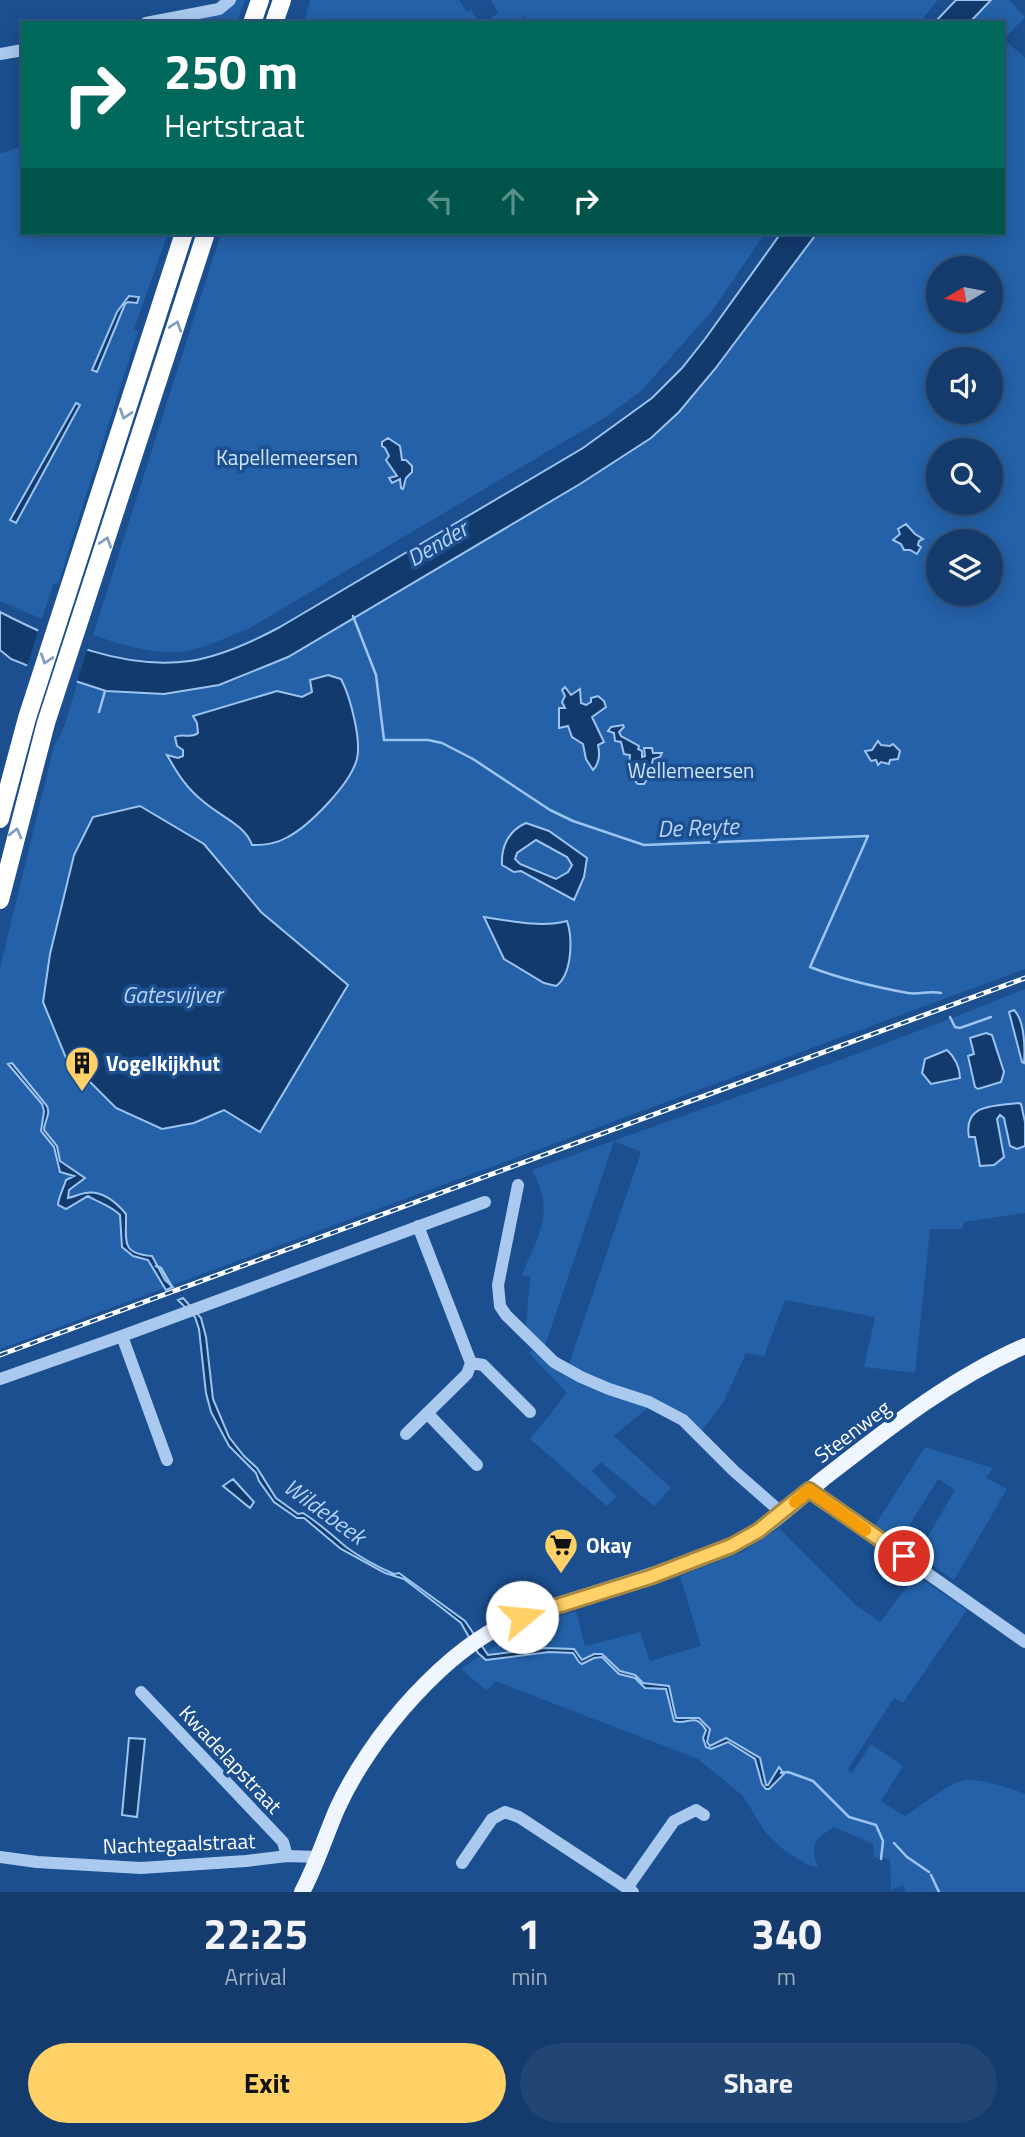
<!DOCTYPE html>
<html lang="en">
<head>
<meta charset="utf-8">
<style>
	:root { --surface:#143b6b; --page:#214673; --text:#f1f3f6; --muted:#9dadc1; --line:#33557e; --accent:#ffd166 }
	body { margin:0; font-family:"Titillium Web",sans-serif; background:var(--page); color:var(--text); height:100vh; display:flex; flex-direction:column; font-size:26px; white-space:nowrap }
	* { box-sizing:border-box; margin:0 }
	p { font-size:23px; color:var(--muted) }
	.icon { flex:none; width:38px; height:38px; fill:none; stroke:currentColor; stroke-width:2; stroke-linecap:round; stroke-linejoin:round }
	.map { position:relative; height:1892px; overflow:hidden }
	.side { display:flex; flex-direction:column; background:var(--surface); flex:1 }
	.side>* { flex:none }
	.hud { position:absolute; left:21px; top:21px; width:984px; height:214px; border-radius:0px; box-shadow:0 4px 18px #0003,0 0 0 2px var(--line); background:#00695c; color:#fff; overflow:hidden }
	.needle { width:46px; rotate:260deg }
	.tools { position:absolute; left:926px; top:256px; display:grid; gap:14px }
	.tools a { display:grid; place-items:center; width:77px; height:77px; border-radius:50%; background:var(--surface); box-shadow:0 4px 18px #0003,0 0 0 2px var(--line); font-size:35px }
	.pin { position:absolute; display:grid; place-items:center; width:60px; height:60px; color:#fff; margin:-30px; border:4px solid #fff; border-radius:50%; box-shadow:0 2px 7px #0007 }
	.me { position:absolute; width:77px; margin:-38px; rotate:73deg; stroke-linejoin:round; filter:drop-shadow(0 0 5px #0008) }
	.turn { display:flex; align-items:center; gap:24px; height:147px; padding:0 28px; font-size:32px }
	.turn .icon { width:91px; height:91px; stroke-width:2.5 }
	.turn b { display:block; font-size:49px; line-height:60px }
	.lanes { display:flex; align-items:center; height:66px; padding:0 28px; background:#0003; justify-content:center; gap:35px; direction:ltr }
	.lanes .off { opacity:.35 }
	.eta { display:flex; justify-content:space-evenly; align-items:center; height:119px; text-align:center }
	.eta b { font-size:42px; font-weight:700; line-height:49px }
	.cta { display:flex; gap:14px; margin-top:auto; padding:14px 28px }
	.cta a { flex:1; height:80px; border-radius:42px; background:var(--accent); color:#111; font-size:28px; font-weight:700; line-height:80px; text-align:center }
	.cta a+a { background:var(--page); color:var(--text) }
	.map>svg:first-child { display:block }
</style>
</head>
<body>
<div class="map">
<svg width="1025" height="1892" viewBox="0 0 1025 1892">
	<rect width="100%" height="100%" fill="#1b4f8f"/>
	<!-- green -->
	<path fill="#2461a8" fill-rule="evenodd" d="M233,0h12l-8,23h-69z
		M310,0h149l8,12 4,-3 8,14h-175z
		M491,0h447l-19,23h-390l-4,-7 -8,7h-32l13,-10z
		M991,0h18l16,17 -21,22 21,19v911l-1025,380v-381l54,-222 9,-16 15,-49 28,10 113,-6 69,-28 292,-173 71,-46 28,-26 36,-43 102,-136h186v-210h-34zM938,268h52v52h-52zM938,359h52v52h-52zM938,450h52v52h-52zM938,541h52v52h-52z
		M23,146v87h145l-34,96 4,2 -80,253 -4,-1 -12,36 -42,-18v-447z
		M221,233h544l-53,78 -71,80 -35,26 -358,212c-17,6 -34,15 -52,20 -34,9 -71,-3 -103,-14z
		M1025,989v224l-61,9 -2,7h-32l-15,144 -51,-6 11,-50 -90,-17 -21,56 -18,-3 -22,48 -23,31 -133,-65 73,-215 -27,-11 -70,208 -19,-20c4,-18 2,-34 6,-52l-9,-2c16,-41 34,-61 10,-105 165,-60 331,-115 493,-181z
		M532,1350l21,16 98,39 -37,31 57,52 -17,18 -53,-44 -9,9 25,26 -10,9 -77,-67 37,-46 -38,-40z
		M925,1447l68,21 -7,10 21,11 -53,91 -37,-25 38,-65 -17,-11 -39,63 -24,-17z
		M779,1528l78,78 23,16 36,-47 51,35 -64,93 -9,-5 -47,72 5,3 19,-29 32,22 -22,35 24,15c15,-9 45,-35 61,-36 14,-1 46,8 59,14v98h-119l-2,-7 -13,5 -1,-31 -16,-2 -1,-13 -39,-17c-19,12 -25,17 -16,40l-8,-1 -25,-15 -20,-19 -22,-36 -45,-37 -203,-78 -8,10 -26,-22 63,-42 52,-16 9,35 55,-14 10,29 51,-15 -21,-70 62,-24z"/>
	<!-- water -->
	<path fill="#123a6d" stroke="#9cc4f0" stroke-width="2" fill-rule="evenodd" d="M956,0h35l-22,23h-35z
		M781,233h36l-102,136 -36,43 -28,26 -71,46 -292,173 -69,28 -55,9 -58,-3 -80,-26 -15,-6 -11,-9v-38c58,30 124,58 190,49 32,-5 62,-19 90,-34l303,-179 69,-50 30,-30 23,-29z
		M129,296l10,1 -2,6 -9,-1 -3,2 -28,68 -5,-2 25,-58z
		M76,403l4,2 -64,118 -6,-3z
		M388,438l12,8 2,14h4l6,6v6l-6,6 -3,11 -2,-1 -1,-9 -8,4 -3,-5 8,-2 -11,-16 3,-4 -4,-8 -3,-2v-4z
		M906,524l9,10 8,5 -4,2 -1,4 3,2 -4,7 -7,-4h-6l-3,-6 -8,-4 7,-6 -2,-5z
		M328,675l13,4c9,17 22,64 15,83 -8,24 -46,63 -68,75 -12,7 -23,8 -36,8 -7,-20 -32,-29 -48,-43 -17,-13 -27,-29 -37,-47l11,3 5,-2v-6l-6,-4 -2,-9c7,-4 17,2 23,-4l-1,-10 -4,-7 84,-25 25,6 10,-5 -2,-12z
		M565,687l6,8 9,-6 1,14 5,2 5,-3v-4l7,-2 6,5 2,6 -14,10 12,25 -6,3c2,9 2,18 -5,25l-7,-11 -3,-15 -11,-7 -4,-11 -9,2v-20h6l-3,-6 3,-6 -3,-6z
		M623,725l1,2 -5,5 2,4 18,10 -1,3 4,2v6l3,-1 -1,-8h8l1,5h9l-2,4 -7,2 -2,8 2,10 -2,2 -3,-1 -4,6h-6l-3,-3 -2,-12 -4,-2 1,-12 -6,-1 -3,-12 -6,-1 -1,-8 -6,-2 3,-4z
		M878,741l3,4 9,1 3,-2 7,7 -2,8 -8,1 -1,4 -8,-2 -3,3 -2,-5 -5,1 -6,-10 7,-1z
		M140,806l64,38 57,68 87,73 -88,147 -36,-22 -30,13 -32,6 -46,-21 -50,-50 -23,-56 7,-48 24,-99 19,-38z
		M526,823l23,8 38,27 -3,19 -10,23 -53,-29 -7,1 -12,-7c-1,-18 6,-34 24,-42zM536,840l31,17 5,8 -4,7 -12,7 -36,-15 -5,-5 2,-6z
		M484,917c26,4 58,11 83,4 6,18 5,54 -11,65l-12,-3 -40,-24z
		M1014,1010c11,11 11,39 10,53l-2,-1 -13,-50z
		M986,1033l6,2 12,37 -3,10 -23,7 -3,-2 -7,-31 6,-2 -4,-16z
		M947,1050c8,7 13,18 13,28l-29,6 -9,-11 3,-14z
		M12,1063l35,43c4,9 -3,15 -3,24l13,16 3,15 25,17 -16,12 -1,8c6,-1 11,-4 17,-5 17,-3 31,9 41,21 1,25 -7,40 26,42l13,24 8,7 -7,3 -18,-30 -15,-4 -11,-9 -2,-32c-10,-10 -21,-12 -32,-19l-22,13 -8,-4c0,-7 6,-18 8,-25l8,-4 -14,-4 -6,-25 -13,-16 3,-20 -2,-7 -34,-40z
		M1019,1103l2,1 4,18v24l-8,3 -7,-3 -6,-28 -4,-3 -3,4 7,38 -10,8 -14,1 -5,-29h-6c-6,-33 24,-31 50,-34z
		M183,1298l18,20 5,19 7,62 16,38 15,19 13,12 19,30 22,16 5,-1c16,10 29,22 43,34 15,11 32,20 48,27l5,-1 66,48 23,34 57,-7 29,1 8,11 12,-6h8l18,17 15,4 8,8 26,3 7,32h23l11,11 -3,13 3,4 16,-8 34,20 6,27h2l11,-18 5,7 -15,15h-3l-4,-5 -7,-25 -27,-17 -17,7 -5,-2 -3,-9 3,-8c-12,-19 -18,-4 -32,-9l-8,-32 -21,-1 -10,-10 -16,-4 -17,-17 -8,1 -12,6 -3,-2 -6,-9 -24,-1 -63,8 -8,-7 -17,-30 -23,-18 -34,-26 -19,-6 -44,-24 -37,-31h-7l-23,-16 -15,-21 -3,-8 -27,-27 -18,-34 -5,-19 -7,-64 -4,-12 -17,-17z
		M233,1479l21,23 -4,6 -27,-22z
		M129,1738l16,1 -8,78 -15,-2z"/>
	<!-- pier -->
	<path fill="#1b4f8f" d="M39,628l50,17 -13,39 -50,-15z"/>
	<g fill="none" stroke-linecap="round" stroke-linejoin="round">
		<!-- stream -->
		<path stroke="#9cc4f0" stroke-width="2.5" d="M353,616l23,59 8,65h44l14,3 31,16 77,51 23,11 71,24 224,-9 -58,131c31,12 65,20 98,26 11,2 22,-3 33,0
			M99,712l6,-21
			M950,1017l5,10 5,1 31,-11
			M156,1266l5,2 11,19
			M781,1773l7,-1 25,9 36,36 27,8 7,16 -2,18
			M894,1843l13,14 22,15
			M931,1875l8,17"/>
		<!-- minor -->
		<path stroke="#a9c9ee" stroke-width="12" d="M146,23l73,-14 11,-9
			M0,54l23,-4
			M518,1185l-20,100 2,21 6,9 48,47 27,15 28,12 40,13 34,18 51,51 48,42
			M122,1336l363,-134
			M471,1363l12,2 47,47
			M0,1379l122,-43 45,124
			M427,1413l50,52
			M406,1434l61,-60 4,-11 -53,-137
			M809,1490l216,152
			M141,1692l142,150 4,14
			M0,1857l37,5 104,6 105,-7 41,-5 31,1
			M462,1863l30,-44 13,-7 14,5 114,75
			M627,1888l47,-67 22,-11 8,5"/>
		<!-- major -->
		<path stroke="#f0f6ff" stroke-width="16" d="M302,1892c14,-26 23,-55 35,-83 32,-71 111,-166 187,-193 55,-19 111,-33 165,-54 23,-8 47,-17 68,-30 23,-15 44,-35 66,-53 63,-49 128,-101 202,-133"/>
		<!-- highway -->
		<path stroke="#fff" stroke-width="18" d="M252,23l8,-23
			M274,23l8,-23
			M0,819l27,-101 157,-485
			M0,900l46,-177 160,-490"/>
		<!-- rail casing -->
		<g stroke="#fff" stroke-width="5">
			<path id="rail" d="M0,1355l1025,-377"/>
		</g>
		<!-- rail -->
		<use href="#rail" stroke="#1b4f8f" stroke-width="2.5" stroke-dasharray="8" stroke-linecap="butt"/>
	</g>
	<!-- one-way arrows -->
	<defs><path id="oneway-chevron" d="M-2-3.5L2.5 0L-2 3.5" fill="none" stroke-width="1.6" stroke-linecap="round" stroke-linejoin="round" transform="scale(1.75)"/></defs>
	<g stroke="#829ec1">
		<use href="#oneway-chevron" transform="translate(176 326) rotate(-72)"/>
		<use href="#oneway-chevron" transform="translate(125 414) rotate(108)"/>
		<use href="#oneway-chevron" transform="translate(106 542) rotate(-72)"/>
		<use href="#oneway-chevron" transform="translate(46 659) rotate(108)"/>
		<use href="#oneway-chevron" transform="translate(16 833) rotate(-76)"/>
	</g>
	<g fill="none" stroke-linecap="round" stroke-linejoin="round">
		<!-- route casing -->
		<g stroke="#a68842" stroke-width="18">
			<path id="route" d="M522,1617l128,-40 81,-31 27,-15 51,-41 95,66"/>
		</g>
		<!-- route -->
		<use href="#route" stroke="#ffd166" stroke-width="12"/>
		<!-- slow -->
		<path stroke="#f59e0b" stroke-width="12" d="M795,1502l14,-12 56,40"/>
	</g>
	<!-- icons -->
	<defs>
		<g id="building-pin" transform="scale(1.75)"><path d="M0 17L-7.5 6A9.5 9.5 0 1 1 7.5 6Z" fill="#ffd166" stroke="#1b4f8f"/><path d="M-4-6H4V6H1V3H-1V6H-4ZM-2.5-4.3h1.7v1.8h-1.7ZM.8-4.3h1.7v1.8H.8ZM-2.5-1h1.7V.8h-1.7ZM.8-1h1.7V.8H.8Z" fill="#111"/></g>
		<g id="supermarket-pin" transform="scale(1.75)"><path d="M0 17L-7.5 6A9.5 9.5 0 1 1 7.5 6Z" fill="#ffd166" stroke="#1b4f8f"/><path d="M-6-5.5h2.5l.6 2H6L4.5 2H-2.5L-4.4-4H-6ZM-1.5 3.2a1.3 1.3 0 1 0 .1 0ZM3 3.2a1.3 1.3 0 1 0 .1 0Z" fill="#111"/></g>
	</defs>
	<g fill-rule="evenodd">
		<use href="#building-pin" x="82" y="1063"/>
		<use href="#supermarket-pin" x="561" y="1545"/>
	</g>
	<g text-anchor="middle" dominant-baseline="central" stroke-width="7" stroke-linejoin="round" paint-order="stroke">
		<!-- park labels -->
		<g font-size="21" fill="#cfe3fa" stroke="#1b4f8f">
			<text x="287" y="457">Kapellemeersen</text>
			<text x="691" y="770">Wellemeersen</text>
		</g>
		<!-- poi labels -->
		<g font-size="21" font-weight="bold" fill="#fff" stroke="#1b4f8f" text-anchor="start">
			<text x="106" y="1063">Vogelkijkhut</text>
			<text x="586" y="1545">Okay</text>
		</g>
		<!-- street labels -->
		<g font-size="21" fill="#fff" stroke="#1b4f8f">
			<text transform="translate(852 1431) rotate(-37)">Steenweg</text>
			<text transform="translate(231 1759) rotate(47)">Kwadelapstraat</text>
			<text transform="translate(179 1843) rotate(-2)">Nachtegaalstraat</text>
		</g>
		<!-- water labels -->
		<g font-size="23" font-style="italic" fill="#b5d3f5" stroke="#1b4f8f">
			<text transform="translate(437 543) rotate(-31)">Dender</text>
			<text transform="translate(698 827) rotate(-2)">De Reyte</text>
			<text x="172" y="994">Gatesvijver</text>
			<text transform="translate(325 1511) rotate(36)">Wildebeek</text>
		</g>
	</g>
</svg>
<div class="tools">
<a><svg class="needle" viewBox="-14 -14 28 28"><path d="M0-13l5 13h-10z" fill="#e53935"/><path d="M0 13l5-13h-10z" fill="#9dadc1"/></svg></a>
<a><svg class="icon" aria-label="sound" viewBox="0 0 24 24"><path d="M4 9h4l5-4v14l-5-4H4zM17 9q2 3 0 6"/></svg></a>
<a><svg class="icon" aria-label="search" viewBox="0 0 24 24"><circle cx="10" cy="10" r="6"/><path d="M15 15l6 6"/></svg></a>
<a><svg class="icon" aria-label="layers" viewBox="0 0 24 24"><path d="M12 4l9 5-9 5-9-5zM3 14l9 5 9-5"/></svg></a>
</div>
<div class="pin" style="left:904px;top:1556px;background:#d93025"><svg class="icon" aria-label="arrive" viewBox="0 0 24 24"><path d="M6 21V4h12l-3 4 3 4H6"/></svg></div>
<svg class="me" style="left:522px;top:1617px" viewBox="-20 -20 40 40"><circle r="19" fill="#fff"/><path d="M0-13L10 11 0 6-10 11z" fill="#ffd166"/></svg>
<div class="hud">
<div class="turn"><svg class="icon" aria-label="right" viewBox="0 0 24 24"><path d="M7 20v-9h11M14 6l5 5-5 5"/></svg><div><b>250 m</b>Hertstraat</div></div>
<div class="lanes"><svg class="icon off" aria-label="left" viewBox="0 0 24 24"><path d="M17 20v-9H6M10 6l-5 5 5 5"/></svg><svg class="icon off" aria-label="ahead" viewBox="0 0 24 24"><path d="M12 20V5M6 11l6-6 6 6"/></svg><svg class="icon" aria-label="right" viewBox="0 0 24 24"><path d="M7 20v-9h11M14 6l5 5-5 5"/></svg></div>
</div>
</div>
<section class="side">
<div class="eta">
<div><b>22:25</b><p>Arrival</p></div>
<div><b>1</b><p>min</p></div>
<div><b>340</b><p>m</p></div>
</div>
<div class="cta"><a>Exit</a><a>Share</a></div>
</section>
</body>
</html>
